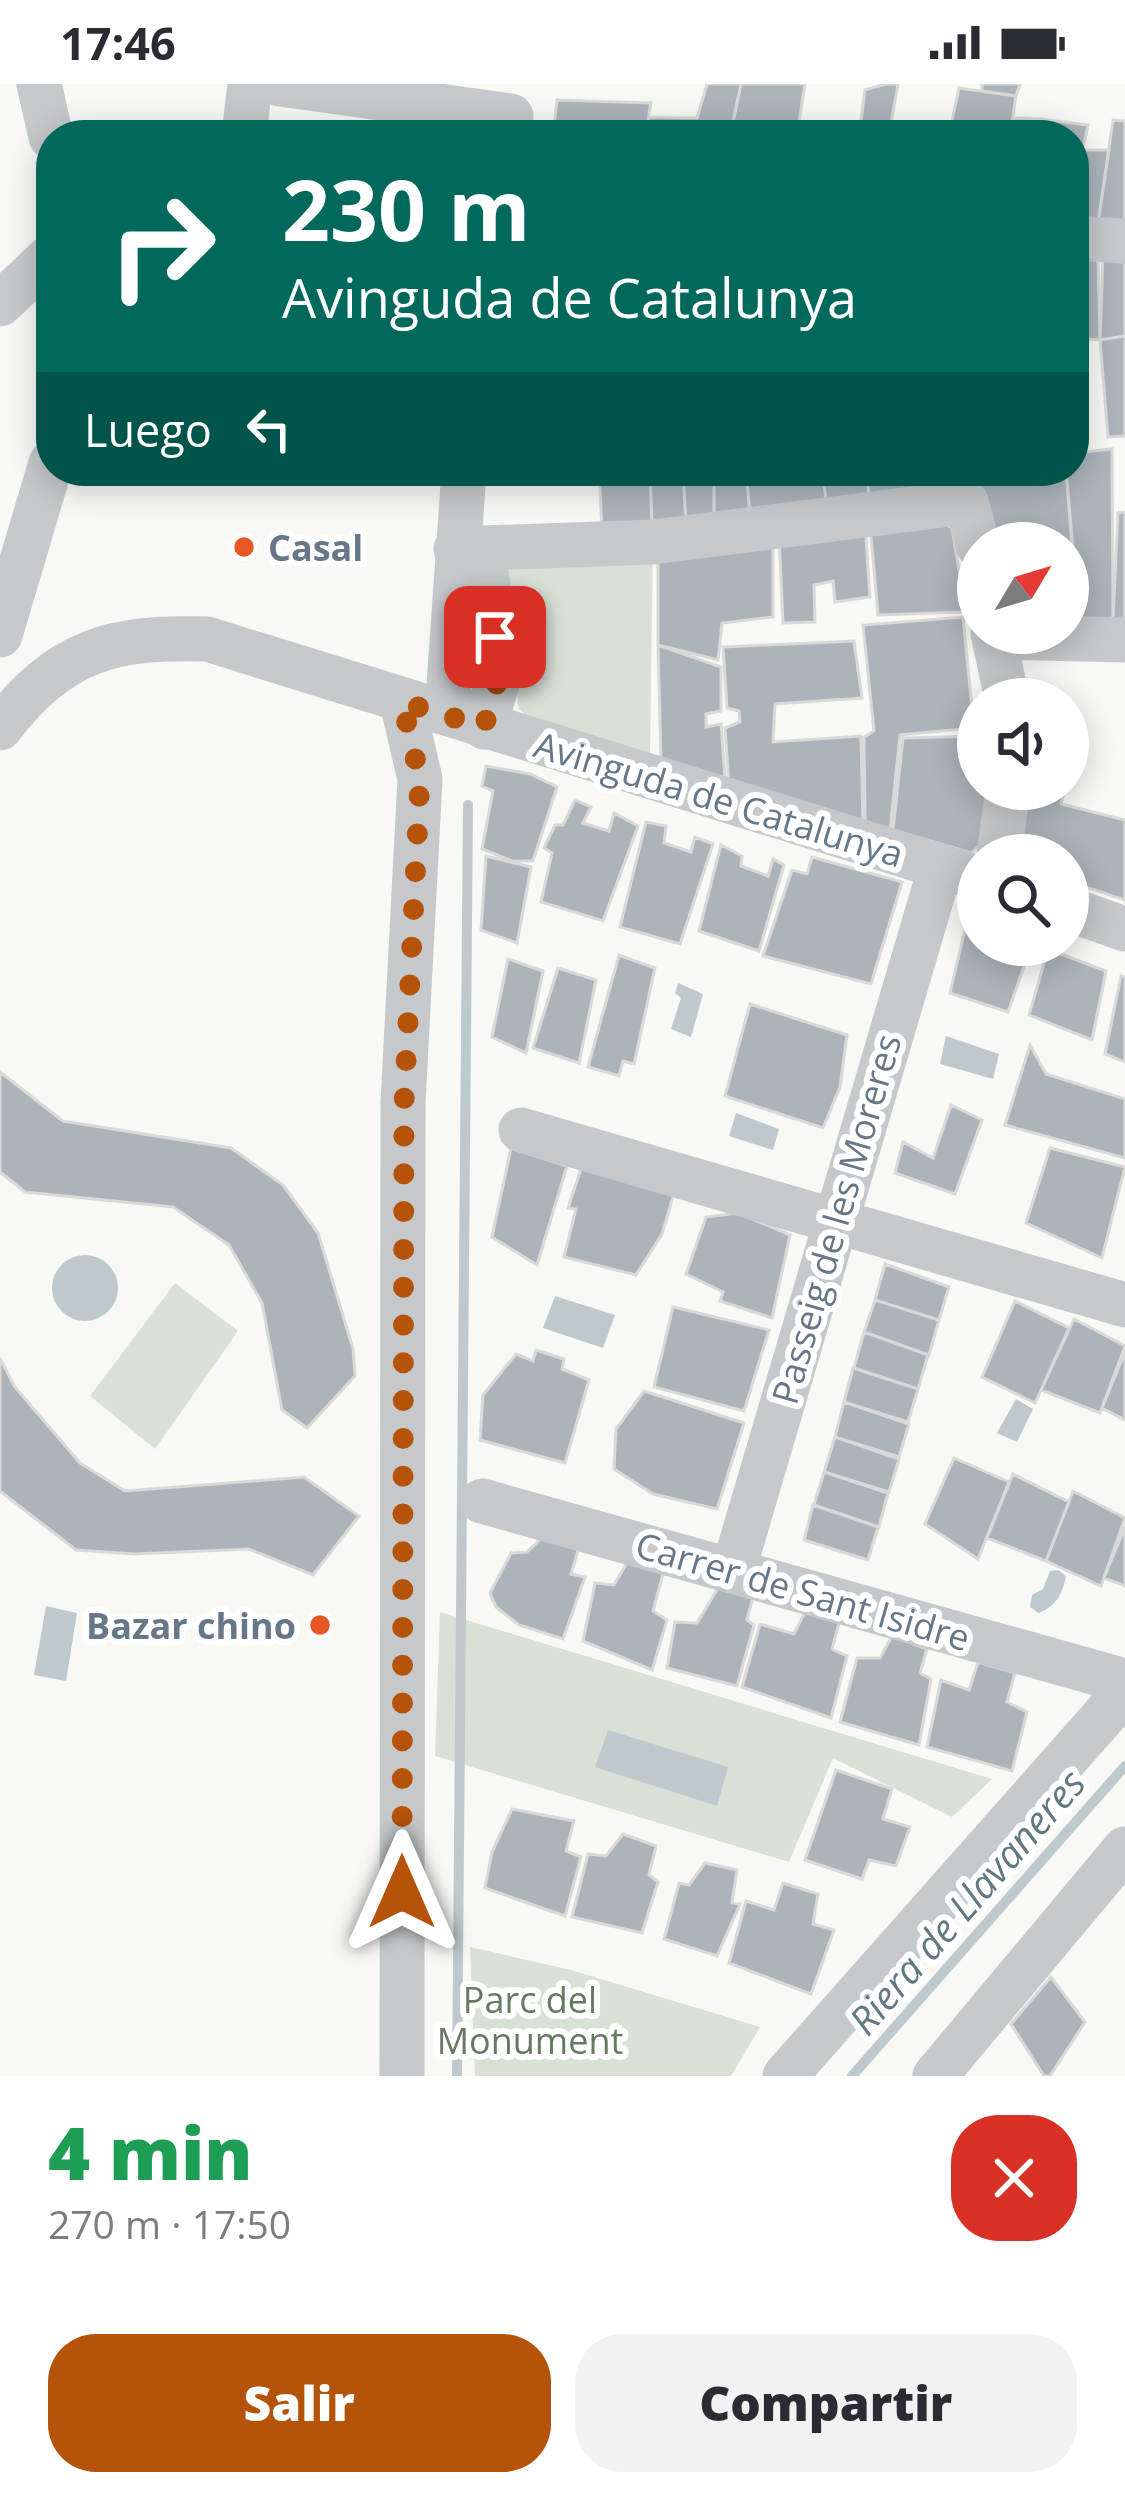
<!DOCTYPE html>
<html lang="es">
<head>
<meta charset="utf-8">
<style>
	:root { --surface:#fff; --page:#f2f2f3; --text:#2b2b33; --muted:#7c7c81; --accent:#b45309 }
	body { margin:0; font-family:"Open Sans",sans-serif; background:var(--page); color:var(--text); height:100vh; display:flex; flex-direction:column; font-size:45px; white-space:nowrap }
	* { box-sizing:border-box; margin:0 }
	p { font-size:39px; color:var(--muted) }
	.icon { flex:none; width:66px; height:66px; fill:none; stroke:currentColor; stroke-width:2; stroke-linecap:round; stroke-linejoin:round }
	.map { position:relative; height:1992px; overflow:hidden }
	.drawer { display:flex; flex-direction:column; background:var(--surface); flex:1 }
	.drawer>* { flex:none }
	.hud { position:absolute; left:36px; top:36px; width:1053px; height:366px; border-radius:48px; box-shadow:0 6px 30px #0003; background:#00695c; color:#fff; overflow:hidden }
	.needle { width:78px; rotate:52deg }
	.tools { position:absolute; left:957px; top:438px; display:grid; gap:24px }
	.tools a { display:grid; place-items:center; width:132px; height:132px; border-radius:50%; background:var(--surface); box-shadow:0 6px 30px #0003; font-size:60px }
	.pin { position:absolute; display:grid; place-items:center; width:102px; height:102px; color:#fff; margin:-51px; border-radius:24px; box-shadow:0 6px 18px #0006 }
	.me { position:absolute; width:132px; margin:-66px; rotate:0deg; stroke-linejoin:round; filter:drop-shadow(0 0 9px #0008) }
	.turn { display:flex; align-items:center; gap:42px; height:252px; padding:0 48px; font-size:54px }
	.turn .icon { width:156px; height:156px; stroke-width:2.5 }
	.turn b { display:block; font-size:84px; line-height:102px }
	.then { display:flex; align-items:center; height:114px; padding:0 48px; background:#0003; gap:24px; font-size:45px }
	.round { display:grid; place-items:center; flex:none; width:126px; height:126px; border-radius:48px; background:var(--page) }
	.headline { display:flex; align-items:center; justify-content:space-between; height:204px; padding:0 48px }
	h1 { font-size:72px; font-weight:800; line-height:90px; color:#1e9e55 }
	.primary-button { display:flex; gap:24px; margin-top:auto; padding:24px 48px }
	.primary-button a { flex:1; height:138px; border-radius:48px; background:var(--accent); color:#fff; font-size:48px; font-weight:800; line-height:138px; text-align:center }
	.primary-button a+a { background:var(--page); color:var(--text) }
	.status { display:flex; justify-content:space-between; align-items:center; height:84px; padding:0 60px; background:var(--surface); direction:ltr }
	.status svg { height:33px; fill:currentColor }
	.map>svg:first-child { display:block }
</style>
</head>
<body>
<div class="status"><b>17:46</b><svg viewBox="0 0 49 12"><path d="M0 12V9h3v3zM5 12V6h3v6zM10 12V3h3v9zM15 12V0h3v12zM26 1h20v11H26zM47 4h2v5h-2z"/></svg></div>
<div class="map">
<svg width="1125" height="1992" viewBox="0 0 1125 1992">
	<rect width="100%" height="100%" fill="#f8f8f5"/>
	<!-- green -->
	<path fill="#d9e0d6" d="M653,458l-3,212 -101,-18 -30,-27 -20,-154z
		M175,1199l63,48 -83,118 -65,-53z
		M440,1528l552,167 -40,38 -119,-59 -44,104 -354,-106z
		M470,1863l101,23 189,57 -29,49h-256z"/>
	<!-- water -->
	<path fill="#bec9cd" d="M678,899l25,11 -12,43 -20,-8 10,-31 -6,-5z
		M946,952l53,18 -6,25 -53,-15z
		M736,1029l43,16 -6,21 -44,-14z
		M52 1204a33 33 0 1 1 66 0a33 33 0 1 1-66 0Z
		M555,1212l60,19 -12,33 -60,-20z
		M1016,1315l17,10 -16,33 -20,-9z
		M1058,1486l8,6c-4,19 -9,29 -27,37l-9,-6 2,-12 11,-6 7,-18z
		M46,1522l31,7 -11,68 -32,-6z
		M608,1646l120,37 -11,39 -122,-39z"/>
	<g fill="none" stroke-linecap="round" stroke-linejoin="round">
		<!-- stream -->
		<path stroke="#bec9cd" stroke-width="10" d="M457,1992l11,-1271
			M852,1992l273,-310"/>
	</g>
	<!-- building -->
	<path fill="#acb4ba" stroke="#d9d9d7" stroke-width="3" d="M707,0h34l-11,51h-85l4,-18 48,1z
		M741,0h64l-8,51h-37l-27,-12z
		M886,0h12l-9,51h-30l6,-45z
		M982,0h38l-4,12 -34,-5z
		M959,4l57,8 -6,39h-61z
		M557,16l94,3 -6,32h-92z
		M1014,34l26,1 -3,16h-27z
		M1040,35l48,6 -14,68v-58h-37z
		M1113,36l12,1v109h-28z
		M830,40l29,5v6h-33z
		M1080,66h29l-12,80 -23,1z
		M1074,169l24,3 2,84 -26,-2z
		M1103,171l22,5v76l-25,4z
		M1125,252v100l-17,1 -8,-97z
		M1112,365l1,170 -33,6 -14,-154h8v-18z
		M599,387h51l2,56 -50,2z
		M650,387h33l3,53 -34,3z
		M683,387h31v49l-28,4z
		M714,387h32l4,43 -36,6z
		M746,387h76l5,35 -77,8z
		M822,387h45l2,28 -42,7z
		M867,387h81l3,22 -82,6z
		M967,387h99l6,75 -88,-3z
		M1125,428v111l-12,-4 5,-106z
		M938,437l14,7 14,84 -88,3 -8,-90z
		M865,440l5,73 -35,5 -2,-21 -19,4 1,37 -32,1 -4,-88z
		M773,458v75l-51,6 -4,37 -60,-15v-96z
		M1068,462h4l8,79h-12z
		M963,533l11,111 -74,7 -10,96 -25,-9 -1,-85 10,-6 -11,-106z
		M854,557l8,57 -87,6 -2,38 88,-6 2,87 -134,-39 -4,-56 15,-6 -1,-11 -12,-3 -4,-61z
		M658,561l63,22v44l-15,3v13l15,-3 4,54 -64,-17z
		M1068,646h7l-7,44z
		M978,652v53h13l-8,54 -12,10 -78,-23 10,-92z
		M486,682l44,8 27,13 -24,74h-21l-30,-12 11,-58 -11,-5z
		M1023,705h42l-4,15 64,16v80l-57,-19v-26h-56z
		M575,716l16,7 -8,16 26,8 5,-18 24,13 -35,95 -62,-19 11,-49 -8,-5 11,-23h8z
		M646,738l20,4 -2,17 27,9 4,-15 18,7 -33,100 -60,-17z
		M721,761l21,11 -1,10 27,10 5,-17 11,6 -25,86 -60,-20z
		M486,772l45,11 -14,76 -36,-13z
		M812,773l90,25 -31,102 -108,-28 29,-86 15,4z
		M967,837l11,4v20l52,4 -22,63 -58,-19z
		M1048,865l58,22 -14,69 -63,-25z
		M619,871l36,13 -21,96 -11,-3 -4,15 -31,-9z
		M508,875l35,12 -17,82 -34,-16z
		M558,884l38,12 -17,83 -46,-15z
		M1121,892l4,1v85l-20,-8z
		M750,920l97,31 -7,52 -17,41 -98,-32z
		M1030,961l16,29 79,25v59l-120,-33z
		M0,988l63,49 168,27 52,37 35,48 35,116 2,27 -48,52 -25,-18 -20,-107 -33,-58 -56,-38 -148,-15 -25,-20z
		M951,1021l31,15 -27,74 -60,-21 8,-31 30,16z
		M511,1064l56,18 -30,99 -45,-28z
		M1050,1064l75,19 -23,91 -76,-35z
		M584,1076l91,30 -13,44 -26,41 -72,-18 12,-48 -8,-1z
		M738,1129l52,22 -18,83 -52,-17 3,-9 -37,-18 20,-57z
		M885,1180l64,23 -10,33 -64,-20z
		M875,1216l64,20 -10,35 -65,-23z
		M1015,1217l54,27 -34,75 -53,-26z
		M673,1223l96,23 -25,81 -90,-24z
		M1074,1235l51,27 -25,67 -59,-23z
		M864,1248l64,23 -10,34 -64,-21z
		M536,1266l28,9 -2,10 27,11 -24,83 -85,-23 3,-45 33,-41 17,7z
		M1125,1268v68l-23,-12z
		M0,1274l14,28 66,77 45,28 179,-14 55,39 -46,59 -64,-26 -115,5 -58,-4 -76,-59z
		M853,1284l65,21 -10,33 -64,-20z
		M644,1307l100,32 -27,86 -64,-15 -39,-25 2,-40z
		M844,1318l65,22 -10,33 -64,-20z
		M835,1353l64,22 -10,33 -65,-20z
		M954,1374l55,24 -31,77 -53,-35z
		M824,1388l64,21 -9,34 -65,-22z
		M1013,1390l56,28 -23,59 -59,-23z
		M1073,1407l52,27 -24,68 -55,-25z
		M813,1421l65,22 -10,33 -64,-20z
		M1125,1443v59l-21,-8z
		M548,1448l32,12 -9,30 14,3 -22,62 -44,-14 -23,-18 -6,-14 21,-40 16,-1z
		M628,1477l36,9 -11,41 14,9 -15,50 -69,-29 12,-58 19,2z
		M720,1501l33,12 -6,23 7,5 -17,61 -70,-18 8,-46 22,1z
		M807,1524l33,12 -8,29 15,7 -16,62 -89,-31 18,-63 34,10z
		M892,1552l35,13 -7,24 11,6 -12,66 -79,-23 17,-64h23z
		M978,1578l37,11 -8,29 20,10 -15,59 -85,-24 14,-67 28,10z
		M836,1686l56,19 -9,30 27,8 -14,39 -27,-6 -7,19 -57,-19z
		M512,1725l62,12 -8,30 15,6 -16,59 -80,-28 7,-36z
		M623,1750l33,12 -7,29 9,7 -16,51 -70,-16 16,-63 18,2z
		M705,1779l32,7 -5,33 8,1 -23,52 -53,-17 15,-56 10,2z
		M783,1799l35,11 -5,30 21,6 -23,64 -82,-31 17,-62 28,9z
		M1051,1893l34,45 -35,54h-6l-33,-52z"/>
	<g fill="none" stroke-linecap="round" stroke-linejoin="round">
		<!-- minor -->
		<path stroke="#c5c9cc" stroke-width="45" d="M39,0l12,53
			M280,0l231,32
			M244,51l6,-51
			M1074,154l51,3
			M0,220l51,-48
			M456,465l197,-7 313,-40 12,43
			M456,465l29,16 15,108 -16,54
			M993,549l14,66
			M0,551l51,-172
			M994,553l131,3
			M447,629l17,-242
			M0,644c60,-78 112,-92 207,-89l771,239
			M999,771l9,-66
			M1068,825l57,20
			M521,1046l604,175
			M482,1417l643,180
			M733,1487l208,-705
			M402,1992l1,-973 17,-324 -18,-77
			M785,1992l340,-384
			M935,1992l190,-227"/>
	</g>
	<g fill="none" stroke-linecap="round" stroke-linejoin="round">
		<!-- route -->
		<path stroke="#b45309" stroke-width="21" stroke-dasharray="0 37.8" d="M402,1808l2,-789 16,-324 -18,-77 82,25 16,-54 -5,-36"/>
	</g>
	<!-- markers -->
	<g fill="#e75726" stroke="#fff" stroke-width="4.5">
		<circle cx="244" cy="463" r="12"/>
		<circle cx="320" cy="1541" r="12"/>
	</g>
	<g text-anchor="middle" dominant-baseline="central" stroke-width="12" stroke-linejoin="round" paint-order="stroke">
		<!-- poi labels -->
		<g font-size="36" font-weight="bold" fill="#667787" stroke="#fff" text-anchor="start">
			<text x="268" y="463">Casal</text>
			<text x="296" y="1541" text-anchor="end">Bazar chino</text>
		</g>
		<!-- street labels -->
		<g font-size="36" fill="#667787" stroke="#fff">
			<text transform="translate(719 715) rotate(17)">Avinguda de Catalunya</text>
			<text transform="translate(836 1135) rotate(-74)">Passeig de les Moreres</text>
			<text transform="translate(803 1507) rotate(16)">Carrer de Sant Isidre</text>
		</g>
		<!-- park labels -->
		<g font-size="36" fill="#667961" stroke="#fff">
			<text x="530" y="1915">Parc del<tspan x="530" dy="41">Monument</tspan></text>
		</g>
		<!-- water labels -->
		<g font-size="39" font-style="italic" fill="#627982" stroke="#fff">
			<text transform="translate(966 1817) rotate(-49)">Riera de Llavaneres</text>
		</g>
	</g>
</svg>
<div class="tools">
<a><svg class="needle" viewBox="-14 -14 28 28"><path d="M0-13l5 13h-10z" fill="#e53935"/><path d="M0 13l5-13h-10z" fill="#7c7c81"/></svg></a>
<a><svg class="icon" aria-label="sound" viewBox="0 0 24 24"><path d="M4 9h4l5-4v14l-5-4H4zM17 9q2 3 0 6"/></svg></a>
<a><svg class="icon" aria-label="search" viewBox="0 0 24 24"><circle cx="10" cy="10" r="6"/><path d="M15 15l6 6"/></svg></a>
</div>
<div class="pin" style="left:495px;top:553px;background:#d93025"><svg class="icon" aria-label="arrive" viewBox="0 0 24 24"><path d="M6 21V4h12l-3 4 3 4H6"/></svg></div>
<svg class="me" style="left:402px;top:1808px" viewBox="-20 -20 40 40"><path d="M0-17L14 15 0 8-14 15z" fill="#b45309" stroke="#fff" stroke-width="4"/></svg>
<div class="hud">
<div class="turn"><svg class="icon" aria-label="right" viewBox="0 0 24 24"><path d="M7 20v-9h11M14 6l5 5-5 5"/></svg><div><b>230 m</b>Avinguda de Catalunya</div></div>
<div class="then">Luego<svg class="icon" aria-label="left" viewBox="0 0 24 24"><path d="M17 20v-9H6M10 6l-5 5 5 5"/></svg></div>
</div>
</div>
<section class="drawer">
<div class="headline"><div><h1>4 min</h1><p>270 m · 17:50</p></div><a class="round" style="background:#d93025;color:#fff"><svg class="icon" aria-label="close" viewBox="0 0 24 24"><path d="M6 6l12 12M18 6L6 18"/></svg></a></div>
<div class="primary-button"><a>Salir</a><a>Compartir</a></div>
</section>
</body>
</html>
